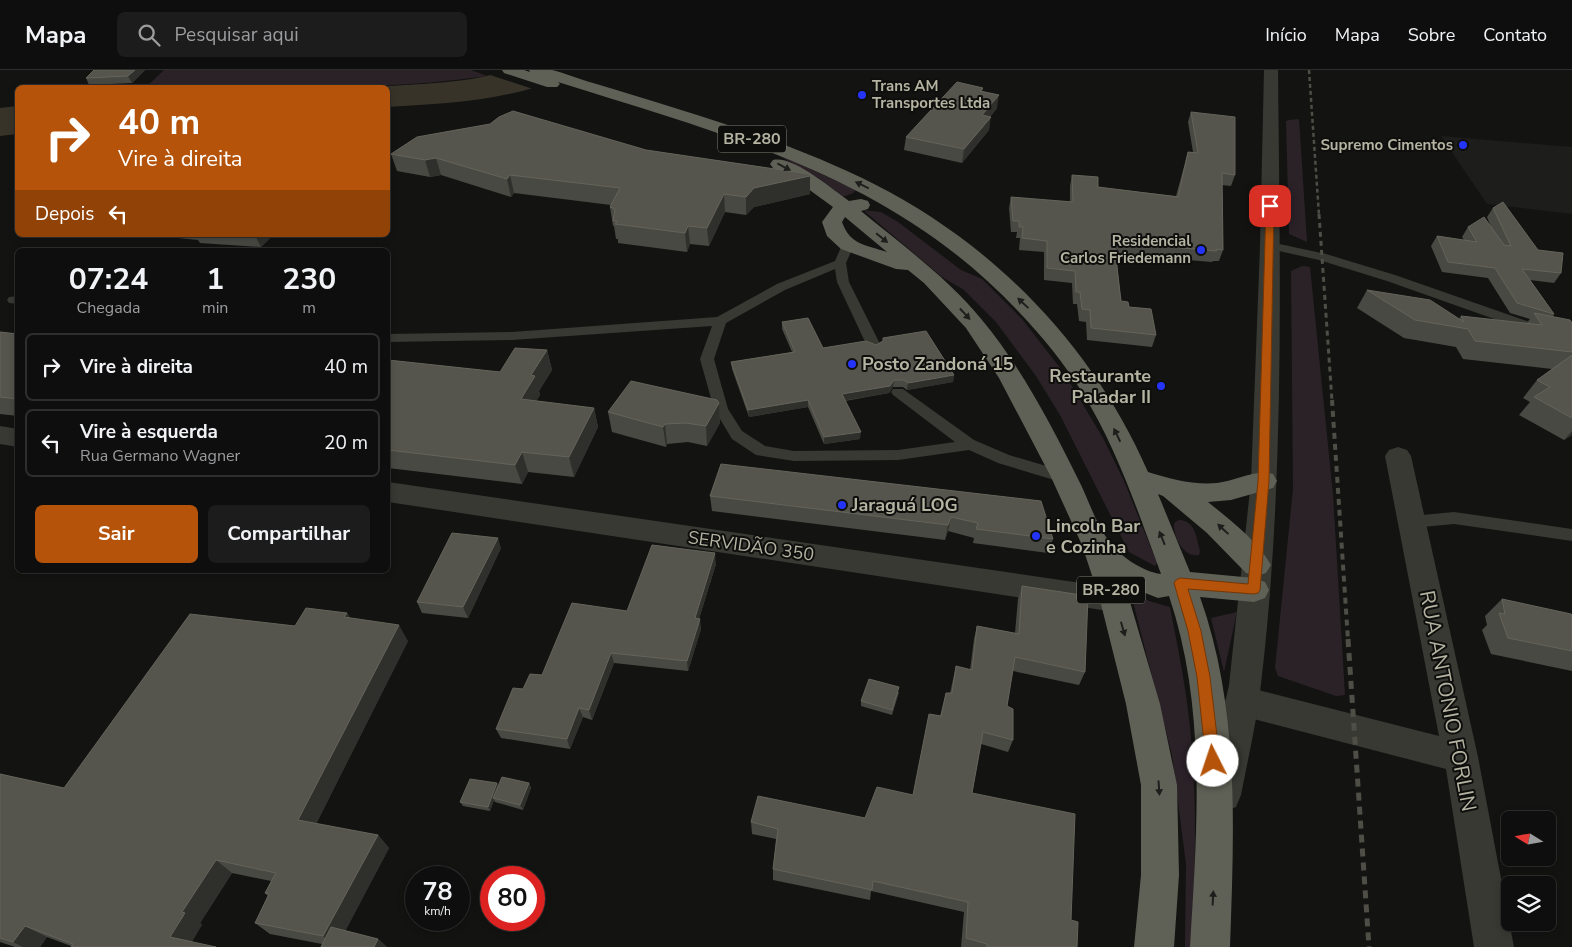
<!DOCTYPE html>
<html lang="pt">
<head>
<meta charset="utf-8">
<style>
	:root { --surface:#0e0e0e; --page:#1c1c1c; --text:#f1f3f6; --muted:#9b9c9e; --line:#2e2e2e; --accent:#b45309 }
	body { margin:0; font-family:"Nunito Sans",sans-serif; background:var(--page); color:var(--text); height:100vh; display:flex; flex-direction:column; font-size:19px; white-space:nowrap }
	* { box-sizing:border-box; margin:0 }
	p { font-size:16px; color:var(--muted) }
	.icon { flex:none; width:28px; height:28px; fill:none; stroke:currentColor; stroke-width:2; stroke-linecap:round; stroke-linejoin:round }
	.map { position:relative; flex:1; overflow:hidden }
	.drawer { position:absolute; left:15px; top:178px; width:375px; height:325px; display:flex; flex-direction:column; background:var(--surface); border-radius:8px; box-shadow:0 2px 8px #0003,0 0 0 1px var(--line) }
	.drawer>* { flex:none }
	.hud { position:absolute; left:15px; top:15px; width:375px; height:152px; border-radius:8px; box-shadow:0 2px 8px #0003,0 0 0 1px var(--line); background:#b45309; color:#fff; overflow:hidden }
	.needle { width:32px; rotate:281deg }
	.fabs { position:absolute; left:1501px; top:741px; display:grid; gap:10px }
	.fabs a { display:grid; place-items:center; width:55px; height:55px; border-radius:8px; background:var(--surface); box-shadow:0 2px 8px #0003,0 0 0 1px var(--line); font-size:25px }
	.speed { position:absolute; left:405px; top:796px; display:flex; gap:10px; font-size:25px; font-weight:700; text-align:center }
	.speed>* { display:grid; place-content:center; width:65px; height:65px; border-radius:50%; background:var(--surface); box-shadow:0 2px 8px #0003,0 0 0 1px var(--line); line-height:1 }
	.speed small { font-size:12px; font-weight:400 }
	.speed .limit { border:8px solid #d22; background:#fff; color:#111 }
	.pin { position:absolute; display:grid; place-items:center; width:42px; height:42px; color:#fff; margin:-21px; border-radius:10px; box-shadow:0 2px 8px #0006 }
	.me { position:absolute; width:55px; margin:-28px; rotate:356deg; stroke-linejoin:round; filter:drop-shadow(0 0 4px #0008) }
	.turn { display:flex; align-items:center; gap:18px; height:105px; padding:0 20px; font-size:22px }
	.turn .icon { width:65px; height:65px; stroke-width:2.5 }
	.turn b { display:block; font-size:35px; line-height:42px }
	.then { display:flex; align-items:center; height:48px; padding:0 20px; background:#0003; gap:10px; font-size:19px }
	.eta { display:flex; justify-content:space-evenly; align-items:center; height:85px; text-align:center }
	.eta b { font-size:30px; font-weight:700; line-height:35px }
	.button { display:flex; gap:10px; margin-top:auto; padding:10px 20px }
	.button a { flex:1; height:58px; border-radius:8px; background:var(--accent); color:#fff; font-size:20px; font-weight:700; line-height:58px; text-align:center }
	.button a+a { background:var(--page); color:var(--text) }
	ul { padding:0; list-style:none }
	li { display:flex; align-items:center; gap:15px; height:68px; margin:0 10px 8px; padding:0 10px; border:2px solid var(--line); border-radius:8px }
	li div { flex:1 }
	li b { display:block; font-size:19px }
	li em { font-style:normal }
	header { display:flex; align-items:center; gap:30px; box-sizing:border-box; height:70px; padding:0 25px; background:var(--surface); border-bottom:1px solid var(--line) }
	header strong { font-size:24px }
	nav { display:flex; gap:28px; margin-inline-start:auto; font-size:18px }
	.search { width:350px; height:45px; background:var(--page); display:flex; align-items:center; gap:12px; box-sizing:border-box; padding:0 18px; border-radius:8px; color:var(--muted); font-size:19px }
	.map>svg:first-child { display:block }
</style>
</head>
<body>
<header>
<strong>Mapa</strong>
<div class="search"><svg class="icon" aria-label="search" viewBox="0 0 24 24"><circle cx="10" cy="10" r="6"/><path d="M15 15l6 6"/></svg>Pesquisar aqui</div>
<nav><a>Início</a><a>Mapa</a><a>Sobre</a><a>Contato</a></nav>
</header>
<div class="map">
<svg width="1572" height="877" viewBox="0 0 1572 877">
	<rect width="100%" height="100%" fill="#131312"/>
	<!-- built -->
	<path fill="#1d1e1b" d="M1441,66l131,11v67l-85,-10z"/>
	<!-- green -->
	<path fill="#2b2228" d="M164,0h307l16,6c-113,16 -228,12 -342,12z
		M1289,50l10,-1 8,123 -18,-8 -3,-113z
		M769,80l87,40 -3,3 -10,4 -23,-18z
		M863,140l18,2 17,10 63,48 21,9 40,40 42,54 39,65 21,43 33,82 -2,3 -26,-14 -69,-137 -24,-39 -40,-54 -32,-32 -22,-13z
		M1302,196l8,1 23,228 12,200 -9,1 -58,-20 -3,-8 18,-179 -2,-218z
		M1179,450c17,1 17,17 21,31l-1,4c-16,3 -26,-19 -25,-32z
		M1130,520l19,11 21,6c7,37 15,74 19,112 9,75 6,153 3,228h-7l1,-83 -14,-109z
		M1237,542l-13,60 -13,-54z"/>
	<!-- water -->
	<path fill="#383328" d="M501,0l32,18c-48,14 -96,16 -145,19v-19h-38c26,-2 135,-4 151,-18z
		M17,36v28l-17,2v-28z"/>
	<!-- pier -->
	<path fill="#131312" d="M497,0h21l34,16 -16,4 -49,-16z"/>
	<g fill="none" stroke-linecap="round" stroke-linejoin="round">
		<!-- service -->
		<path fill="#383933" fill-rule="evenodd" d="M848,171l6,4 -8,18 3,19 32,64 -7,4 -7,-4 -30,-64 -2,-13 -50,21 -59,33 -12,36 14,50 14,22 23,15 29,5 104,-1 57,-8 -62,-47 -2,-3 2,-3h10l71,51 35,15 61,18 2,4 -2,4 -6,2 -66,-20 -29,-13 -71,10 -104,1 -38,-6 -24,-16 -18,-30 -14,-50 12,-33 -200,14 -124,2v-8l124,-2 205,-15 60,-33 58,-23 7,-16z
			M1270,172l56,12 69,21 143,50 34,5v8l-41,-6 -144,-51 -68,-21 -53,-12 -2,-2z
			M18,226v8l-9,-1 -2,-3 2,-3z
			M1454,442l118,17v12l-118,-17 -42,4 -6,-2 -2,-4 2,-4 6,-2z"/>
		<!-- minor -->
		<path fill="#383933" fill-rule="evenodd" d="M0,356l18,3v18l-18,-3z
			M1398,377l9,3 4,6 67,301 36,190h-40l-28,-178 -204,-53 -12,-5 -5,-10 5,-10 12,-5 197,50 -54,-280 4,-6z
			M388,412l727,106 11,3 4,9 -4,9 -11,3 -727,-110z"/>
		<!-- tertiary -->
		<path fill="#383933" fill-rule="evenodd" d="M1264,0h14c2,204 7,411 -17,614 -4,37 -13,74 -20,111l-5,12 -13,5 -13,-5 -5,-12 24,-110 22,-204 9,-235z"/>
		<!-- trunk -->
		<path fill="#606156" fill-rule="evenodd" d="M502,0h22l6,2 -1,-2c7,0 16,0 23,0 13,3 27,9 41,13 28,8 56,17 85,26 67,21 135,44 198,76 120,61 218,163 272,287 22,7 45,13 69,11 18,-2 39,-14 56,-9l4,7 -4,7 -42,12 -23,2c22,18 49,38 63,63l-5,8 -10,3 -10,-3 -39,-40 -44,-37 -5,-2 32,78 64,6 11,4 4,8 -4,8 -11,4 -54,-5c40,112 34,233 30,350h-40c7,-117 17,-238 -21,-351l-11,2 -33,-13 35,119 17,81 2,90 -5,72h-40l7,-72v-90l-15,-81 -26,-104 -18,-55 -31,-68 -52,-99 -33,-50 -42,-45 -16,-13 -12,-1 -55,-20 -14,-13 -5,-14 11,-15 -33,-24 -27,-15 -3,-4 3,-4c20,-5 60,30 76,41l12,-2 7,2 2,4 -2,4 -7,2c41,34 87,67 121,109 39,47 69,104 96,159 10,19 17,43 30,61 10,15 35,32 53,34 -23,-62 -44,-126 -79,-182 -18,-29 -40,-56 -64,-81 -127,-135 -290,-175 -460,-229l2,2 -3,3h-10l-43,-14zM845,147l42,35c-21,-7 -37,-7 -45,-30z"/>
		<!-- rail-far3 -->
		<path stroke="#4e4e46" stroke-width="2.5" stroke-dasharray="4 3" stroke-linecap="butt" d="M1309,0l10,145"/>
		<!-- rail-far2 -->
		<path stroke="#4e4e46" stroke-width="3" stroke-dasharray="5 4" stroke-linecap="butt" d="M1319,144l13,187"/>
		<!-- rail-far1 -->
		<path stroke="#4e4e46" stroke-width="4" stroke-dasharray="6 5" stroke-linecap="butt" d="M1332,330l16,240"/>
		<!-- rail -->
		<path stroke="#4e4e46" stroke-width="5" stroke-dasharray="8 6" stroke-linecap="butt" d="M1348,569l21,308"/>
	</g>
	<!-- wall -->
	<path fill="#494943" d="M145,0l-13,13 -43,2 -3,-7z
		M983,18l-1,4 15,16 -7,9 -1,13 -27,33 -58,-13 2,-13z
		M1191,42l44,63 -4,11 -9,-1 1,65 -4,11h-6l-1,1 -96,-8 5,47 8,6 27,28 -4,12 -65,-7 -1,-18 -7,-1 -2,-17h-4l-1,-21 -28,-3v-28l-25,-2 1,-12h-4l1,-6h-6l-2,-24 2,-11 59,5v-16l2,-11 26,12 78,9 12,-44h5l-5,-30z
		M646,80l164,26v18l-56,13 -8,8 -21,-3 -16,34 -19,-2 -3,8 -69,-9v-4h-2l-2,-13h-1l-3,-19 1,-2 -97,-12 -3,4 -70,-22 -11,2 -33,-6 -6,-17z
		M1493,138l45,42 23,23 -7,10 -24,-3 24,34 -1,3 19,6v112l-8,5 -45,-25 11,-13 -7,-4 14,-18 15,-11 -89,-10 -7,-12 -52,-9 -47,-30 10,-18 92,29 2,-3 65,8 4,-5 -20,-6 -22,-35 -46,-6 -11,-26 6,-10 27,4 -2,-3 6,-10h23l-4,-10z
		M158,165h115l-12,12 -61,-4 -2,-3 -39,-4z
		M782,252l41,26 53,-3 78,30 -1,7 -46,8 -4,-3h-10l-4,6 -44,8 15,38 -36,5 -16,-37 -59,10 -17,-48 -1,-7 61,-10 -10,-23z
		M0,262l18,2v82l-18,-2z
		M547,280l5,20 -13,21 1,4 -4,6 58,7 4,19 -24,50 -46,-5 -6,12 -134,-16v-108l112,12z
		M719,333l1,20 -13,23 -19,-4 -21,2 -1,3 -54,-15 -4,-20z
		M721,394l332,75 -5,14 -75,-10 1,-5 -26,-7 -3,9 -233,-29 -2,-15z
		M501,478l-33,70 -46,-5 -5,-11z
		M716,494l-17,55 2,10 -13,42 -74,-8 -22,57 -9,-3 -13,32 -69,-11 -5,-9 27,-40 104,-78z
		M1022,516l63,86 -6,13 -66,-14 -6,35 6,34 -5,12 -27,-8 -9,49 99,127 6,27h-116l3,-35 -93,-21 -1,9 -97,-20v-11l3,-30 -24,-5 -1,-12 114,-4 48,-23 16,-81 11,2 6,-23h4l6,-27 14,4 4,-31 3,-13 38,7 3,-34z
		M1502,529l70,16v56l-81,-17 -9,-24 5,-5 -2,-9z
		M347,543l3,5 58,23 -92,183 62,11 11,13 -44,83 33,8 9,8h-66l1,-3 -52,-10 -15,-11 13,-27 -3,-3 6,-12 -39,-8 -32,50 2,2 -131,21 -24,-9 -7,10h-25l-15,-5v-168l64,14 231,-162z
		M899,622l-7,23 -31,-9v-5z
		M529,713l2,5 -8,22 -28,-8 -1,-2 -4,11 -27,-5 -3,-4 38,-17z"/>
	<!-- shaded-wall -->
	<path fill="#2f2f2b" d="M135,0h10l-13,13 -4,-7z
		M999,25l-2,13 -17,21 2,-14z
		M991,47l-2,13 -27,33 2,-14z
		M436,88l5,17 -11,2 -5,-17z
		M510,105l4,18 -3,4 -4,-18z
		M810,106v18l-56,13 -8,8v-18l8,-9z
		M724,124l1,18 -16,34 -2,-18z
		M688,156l2,18 -3,8 -2,-19z
		M255,165h18l-12,12z
		M547,280l5,20 -13,21 1,4 -14,24 -5,-20 10,-24z
		M954,305l-1,7 -46,8 1,-7z
		M894,310l-1,7 -4,6 -48,8 1,-7z
		M808,330v7l-59,10 -1,-7z
		M719,333l1,20 -13,23 -1,-20z
		M594,338l4,19 -24,50 -5,-20z
		M665,354l2,20 -1,3 -3,-20z
		M1572,361v4l-8,5z
		M861,362l-1,7 -36,5v-7z
		M522,382l6,20 -6,12 -7,-19z
		M951,447l-3,14 -3,9 3,-15z
		M498,468l3,10 -33,70 -5,-11z
		M715,483l1,11 -20,64 -1,-10z
		M347,543l10,16 -13,-12z
		M700,549l1,10 -13,42 -1,-10z
		M399,555l9,16 -97,193 -13,-14z
		M611,583l3,10 -22,57 -3,-10z
		M579,638l4,9 -13,32 -3,-10z
		M497,713l2,4 -6,11 1,2 -4,11 -2,-4z
		M529,713l2,5 -8,22 -3,-5z
		M378,765l11,13 -52,99 -14,-11z
		M216,790l16,13 -32,50 2,2 -13,22 -19,-10 12,-25z
		M25,856l22,11 -7,10h-17l-10,-5z
		M378,869l9,8h-13z"/>
	<!-- building -->
	<path fill="#55554d" stroke="#64645b" d="M94,0h41l-7,6 -42,2z
		M957,12l26,6 -3,3 19,4 -17,20 9,2 -27,32 -58,-12z
		M513,41l133,39 163,24 1,2 -56,12 -8,9 -22,-3 -17,34 -19,-2 -3,7 -70,-9 2,-3h-4l2,-12 -5,-2 10,-19 -110,-13 -3,4 -71,-21 -11,2 -34,-6 26,-17 73,-13 9,-7z
		M1191,42l44,5v58l-13,-2 1,77 -7,-1 1,2 -103,-9 7,59 7,1 1,5 22,2 5,26 -65,-7 -1,-18 -8,-1 -2,-17h-4l-1,-21 -28,-3v-27l-25,-3 1,-11h-4v-6h-6l-2,-24 62,5 -1,-27 26,2v10l80,10 10,-45 10,1z
		M1503,132l35,48 25,3 -2,20 -39,-4 32,45 -37,-11 -22,-35 -47,-6 -11,-26 40,6 -9,-15 16,-10 20,28 7,1 -18,-38z
		M1367,220l63,10 34,22 -3,-6 81,9 -8,-12 36,7 2,3v29l-97,-11 -7,-12 -53,-9z
		M808,248l15,30 43,-7 10,4 7,-4v-3l43,-7 28,44 -46,8 -4,-3h-10l-4,6 -48,8 19,38 -37,5 -16,-37 -60,10 -17,-48 64,-10 -13,-30z
		M0,262l18,2v65l-18,-2z
		M515,278l32,2 -16,25 4,1 -14,23 73,9 -25,49 -47,-5 -7,13 -127,-15v-90l112,12z
		M1572,285v63l-38,-21 16,-10 -13,-7z
		M631,311l86,19 2,3 -13,23 -20,-3 -21,1 -2,3 -55,-15z
		M721,394l320,37 12,38 -77,-10 2,-6 -27,-6 -3,8 -238,-29z
		M452,463l46,5 -35,69 -46,-5z
		M652,475l63,8 -20,65 5,1 -13,42 -76,-8 -22,57 -10,-2 -12,31 -71,-10 17,-41 10,1 7,-15 12,1 30,-72 55,8z
		M1022,516l66,10 -3,76 -70,-15 -8,49 6,3v31l-30,-8 -11,61 103,21 -4,106 7,2 -1,25h-90v-3l-21,-6 2,-36 -95,-21 -1,9 -99,-21 5,-40 -27,-7 7,-26 107,22 12,-31 36,8 16,-81 12,2 5,-23h6l4,-27 16,4 5,-44 42,8z
		M1502,529l69,15 1,1v36l-64,-13 -9,-25 6,1z
		M306,538l41,5 -3,4 55,8 -101,195 80,15 -55,101 -68,-13 14,-29 -4,-1 11,-20 -60,-13 -34,52 3,1 -15,24 46,10h-145l2,-3 -48,-18 -12,16 -13,-4v-164l64,14 126,-174 105,12z
		M869,609l30,8 -7,23 -31,-9z
		M502,707l27,6 -9,22 -27,-7z
		M470,709l27,4 -9,24 -28,-5z
		M331,857l47,12 -4,8h-53z"/>
	<!-- one-way arrows -->
	<defs><path id="oneway-solid" d="M-6-.8H1V-3.2L6.5 0L1 3.2V.8H-6Z" transform="scale(1.25)"/></defs>
	<g fill="#1e1f1c">
		<use href="#oneway-solid" transform="translate(784 97) rotate(28)"/>
		<use href="#oneway-solid" transform="translate(862 115) rotate(-154)"/>
		<use href="#oneway-solid" transform="translate(882 168) rotate(39)"/>
		<use href="#oneway-solid" transform="translate(1023 233) rotate(-137)"/>
		<use href="#oneway-solid" transform="translate(965 244) rotate(47)"/>
		<use href="#oneway-solid" transform="translate(1117 365) rotate(-116)"/>
		<use href="#oneway-solid" transform="translate(1223 459) rotate(-137)"/>
		<use href="#oneway-solid" transform="translate(1162 468) rotate(-112)"/>
		<use href="#oneway-solid" transform="translate(1123 559) rotate(74)"/>
		<use href="#oneway-solid" transform="translate(1159 718) rotate(86)"/>
		<use href="#oneway-solid" transform="translate(1213 828) rotate(-87)"/>
	</g>
	<!-- route -->
	<path fill="#b45309" stroke="#753606" d="M1270,134l4,2 -5,275 -9,109 -2,3 -4,1 -66,-5 13,42 9,46 10,84 -2,5 -5,2 -5,-2 -2,-5 -9,-84 -9,-46 -14,-48 2,-3 4,-2 68,6 10,-103 8,-275z"/>
	<!-- markers -->
	<g fill="#2434fa" stroke="#0e0e0d" stroke-width="2">
		<circle cx="862" cy="25" r="5"/>
		<circle cx="1463" cy="75" r="5"/>
		<circle cx="1201" cy="180" r="5"/>
		<circle cx="852" cy="294" r="5"/>
		<circle cx="1161" cy="316" r="5"/>
		<circle cx="842" cy="435" r="5"/>
		<circle cx="1036" cy="466" r="5"/>
	</g>
	<g text-anchor="middle" dominant-baseline="central" stroke-width="4" stroke-linejoin="round" paint-order="stroke">
		<!-- far-poi labels -->
		<g font-size="15" font-weight="bold" fill="#b5b4a2" stroke="#0e0e0d" text-anchor="end">
			<text x="872" y="16" text-anchor="start">Trans AM<tspan x="872" dy="17">Transportes Ltda</tspan></text>
			<text x="1453" y="75">Supremo Cimentos</text>
			<text x="1191" y="171">Residencial<tspan x="1191" dy="17">Carlos Friedemann</tspan></text>
		</g>
		<!-- shield labels -->
		<g fill="#0e0e0d" stroke="#838275" stroke-width="1">
			<rect x="718" y="55.5" width="68" height="27" rx="4"/>
			<rect x="1077" y="506.5" width="68" height="27" rx="4"/>
		</g>
		<g font-size="16" font-weight="bold" fill="#b5b4a2">
			<text x="752" y="69">BR-280</text>
			<text x="1111" y="520">BR-280</text>
		</g>
		<!-- poi labels -->
		<g font-size="18" font-weight="bold" fill="#b5b4a2" stroke="#0e0e0d" text-anchor="start">
			<text x="862" y="294">Posto Zandoná 15</text>
			<text x="1151" y="306" text-anchor="end">Restaurante<tspan x="1151" dy="21">Paladar II</tspan></text>
			<text x="852" y="435">Jaraguá LOG</text>
			<text x="1046" y="456">Lincoln Bar<tspan x="1046" dy="21">e Cozinha</tspan></text>
		</g>
		<!-- street labels -->
		<g font-size="18" fill="#b5b4a2" stroke="#0e0e0d">
			<text transform="translate(751 476) rotate(8)">SERVIDÃO 350</text>
		</g>
		<!-- near-street labels -->
		<g font-size="21" fill="#b5b4a2" stroke="#0e0e0d">
			<text transform="translate(1448 631) rotate(79)">RUA ANTONIO FORLIN</text>
		</g>
	</g>
</svg>
<div class="fabs">
<a><svg class="needle" viewBox="-14 -14 28 28"><path d="M0-13l5 13h-10z" fill="#e53935"/><path d="M0 13l5-13h-10z" fill="#9b9c9e"/></svg></a>
<a><svg class="icon" aria-label="layers" viewBox="0 0 24 24"><path d="M12 4l9 5-9 5-9-5zM3 14l9 5 9-5"/></svg></a>
</div>
<div class="speed"><div>78<small>km/h</small></div><div class="limit">80</div></div>
<div class="pin" style="left:1270px;top:136px;background:#d93025"><svg class="icon" aria-label="arrive" viewBox="0 0 24 24"><path d="M6 21V4h12l-3 4 3 4H6"/></svg></div>
<svg class="me" style="left:1213px;top:691px" viewBox="-20 -20 40 40"><circle r="19" fill="#fff"/><path d="M0-13L10 11 0 6-10 11z" fill="#b45309"/></svg>
<div class="hud">
<div class="turn"><svg class="icon" aria-label="right" viewBox="0 0 24 24"><path d="M7 20v-9h11M14 6l5 5-5 5"/></svg><div><b>40 m</b>Vire à direita</div></div>
<div class="then">Depois<svg class="icon" aria-label="left" viewBox="0 0 24 24"><path d="M17 20v-9H6M10 6l-5 5 5 5"/></svg></div>
</div>
<section class="drawer">
<div class="eta">
<div><b>07:24</b><p>Chegada</p></div>
<div><b>1</b><p>min</p></div>
<div><b>230</b><p>m</p></div>
</div>
<ul>
<li><svg class="icon" aria-label="right" viewBox="0 0 24 24"><path d="M7 20v-9h11M14 6l5 5-5 5"/></svg><div><b>Vire à direita</b></div><em>40 m</em></li>
<li><svg class="icon" aria-label="left" viewBox="0 0 24 24"><path d="M17 20v-9H6M10 6l-5 5 5 5"/></svg><div><b>Vire à esquerda</b><p>Rua Germano Wagner</p></div><em>20 m</em></li>
</ul>
<div class="button"><a>Sair</a><a>Compartilhar</a></div>
</section>
</div>
</body>
</html>
